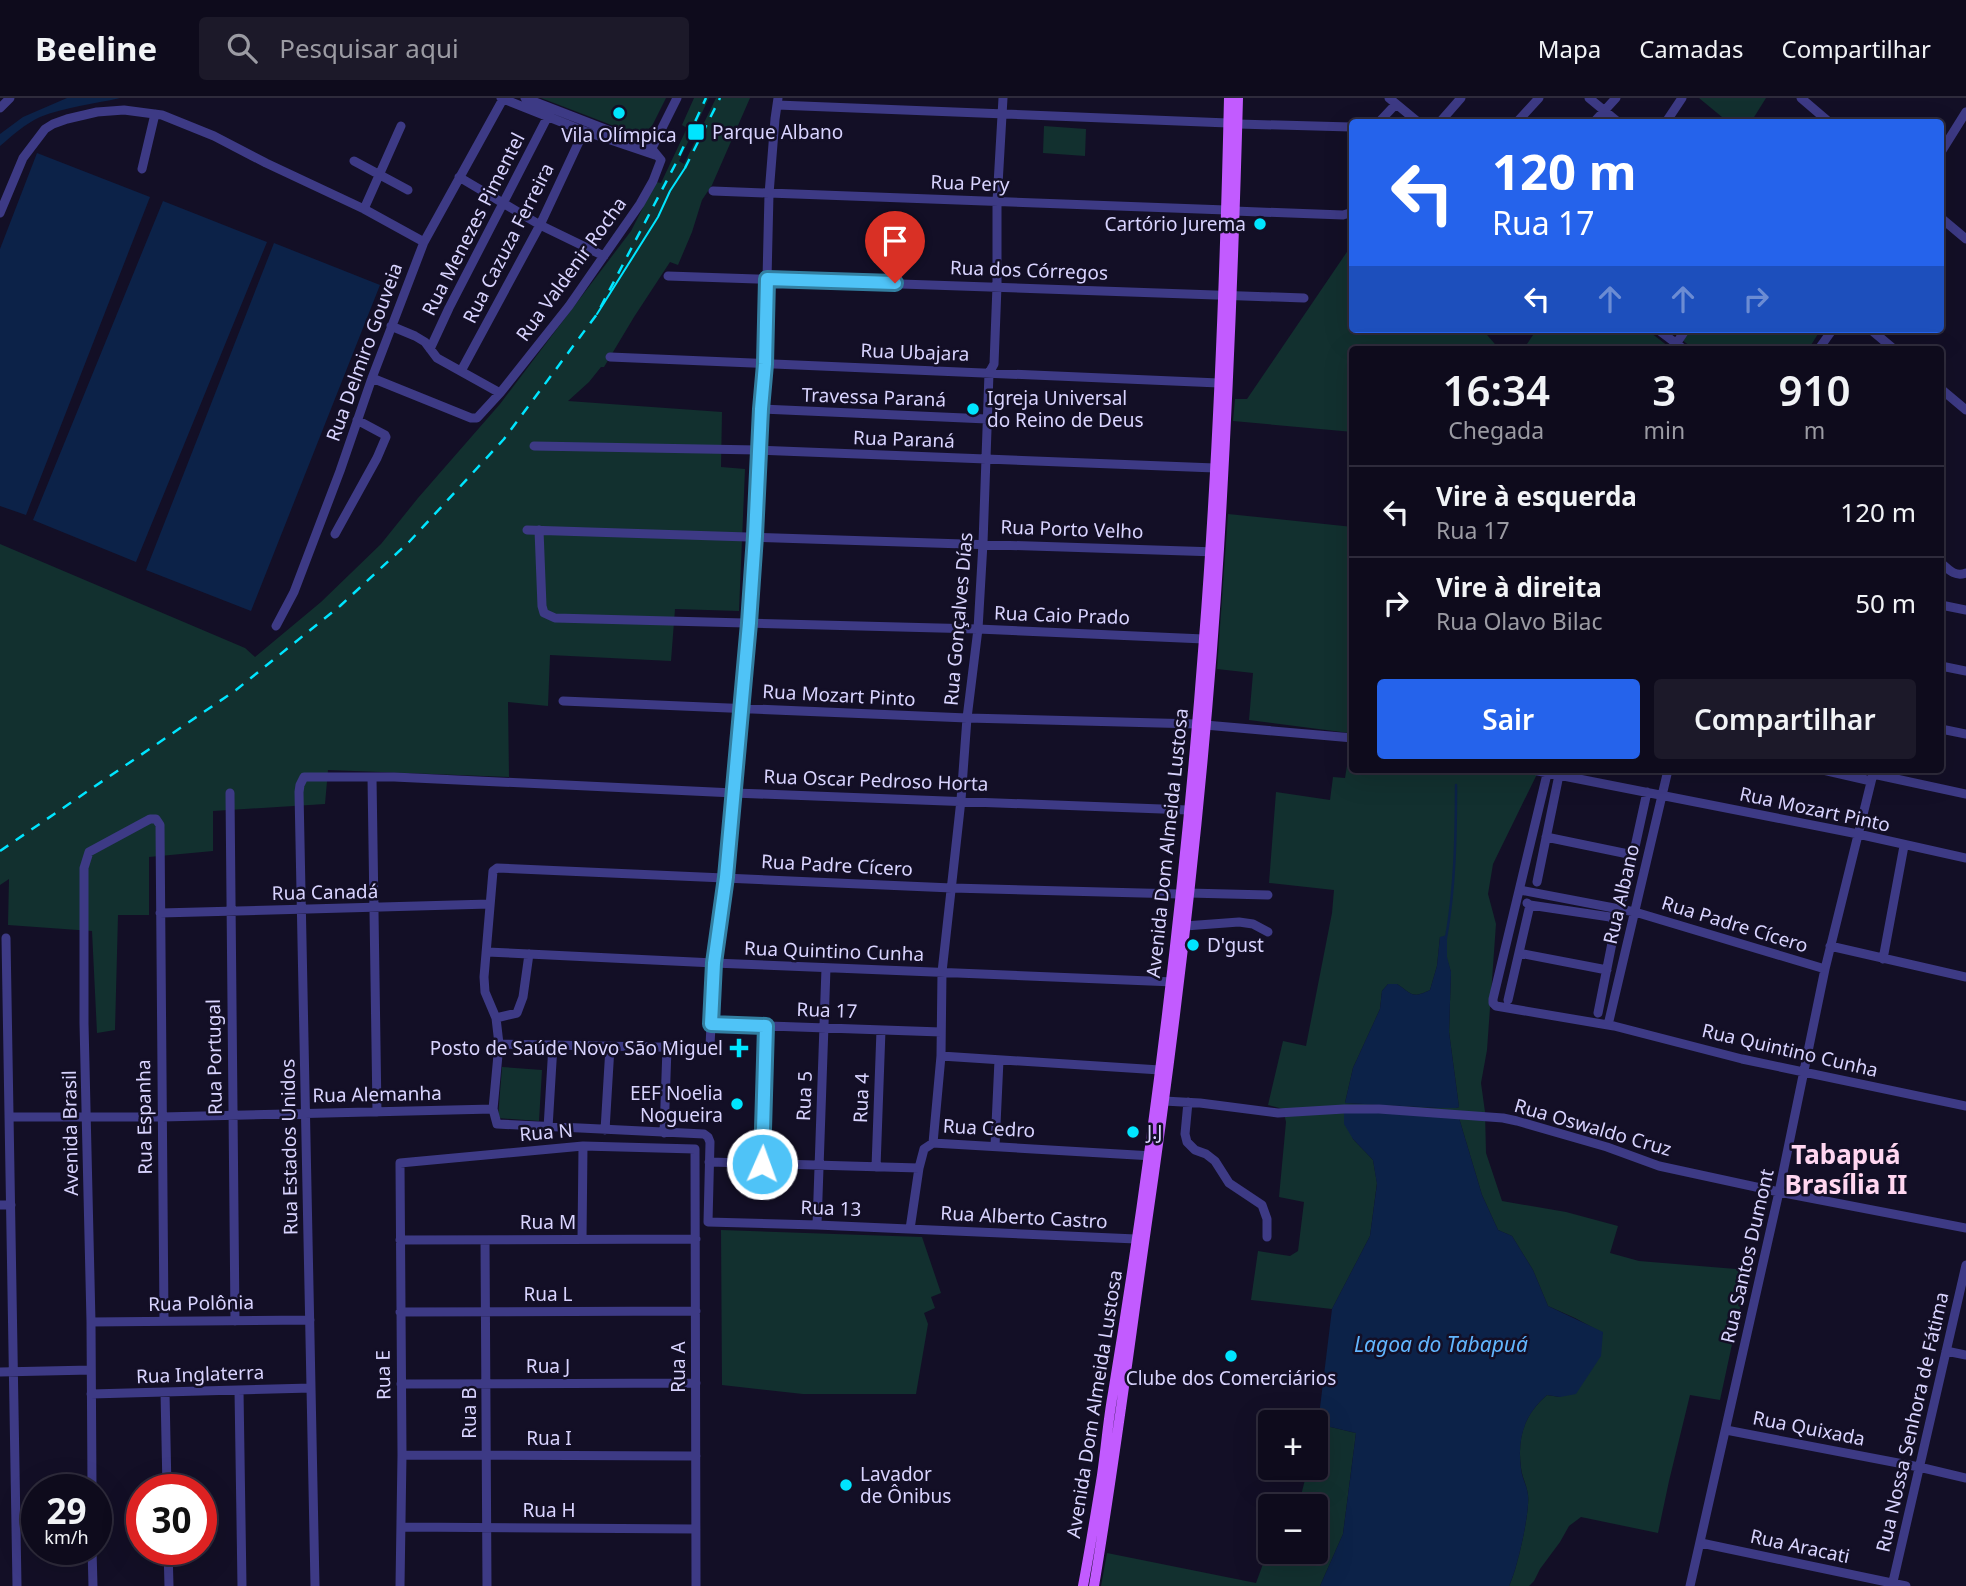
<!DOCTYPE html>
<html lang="pt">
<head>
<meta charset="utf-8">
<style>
	:root { --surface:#0e0b1c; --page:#1c1929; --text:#f1f3f6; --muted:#9b9ba3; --line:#2e2b3b; --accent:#2563eb }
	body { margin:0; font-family:"Noto Sans",sans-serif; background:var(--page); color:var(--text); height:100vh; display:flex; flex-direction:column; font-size:26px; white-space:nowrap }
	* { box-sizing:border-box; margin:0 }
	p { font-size:23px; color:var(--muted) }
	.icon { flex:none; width:38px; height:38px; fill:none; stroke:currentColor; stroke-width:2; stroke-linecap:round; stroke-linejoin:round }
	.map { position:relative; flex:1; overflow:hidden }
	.details { position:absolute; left:1349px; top:248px; width:595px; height:427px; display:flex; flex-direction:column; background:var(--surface); border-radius:7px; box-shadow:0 7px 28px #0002,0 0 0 2px var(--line) }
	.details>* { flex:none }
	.banner { position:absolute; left:1349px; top:21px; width:595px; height:214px; border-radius:7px; box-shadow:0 7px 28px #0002,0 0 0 2px var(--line); background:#2563eb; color:#fff; overflow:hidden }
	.controls { position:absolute; left:1258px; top:1312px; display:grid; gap:14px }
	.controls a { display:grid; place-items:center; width:70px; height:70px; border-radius:7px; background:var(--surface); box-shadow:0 7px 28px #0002,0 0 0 2px var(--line); font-size:35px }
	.speed { position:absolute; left:21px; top:1376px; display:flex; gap:14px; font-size:35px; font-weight:700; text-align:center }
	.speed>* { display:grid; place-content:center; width:91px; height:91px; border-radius:50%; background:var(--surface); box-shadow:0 7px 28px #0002,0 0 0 2px var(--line); line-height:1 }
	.speed small { font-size:18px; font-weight:400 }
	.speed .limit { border:10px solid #d22; background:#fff; color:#111 }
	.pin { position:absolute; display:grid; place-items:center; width:60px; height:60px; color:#fff; margin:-72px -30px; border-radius:50% 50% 50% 0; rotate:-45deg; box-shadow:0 0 7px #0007 }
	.pin .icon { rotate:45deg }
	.me { position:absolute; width:77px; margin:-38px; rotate:2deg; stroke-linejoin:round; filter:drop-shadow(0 0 5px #0008) }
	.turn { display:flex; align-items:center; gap:24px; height:147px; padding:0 28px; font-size:32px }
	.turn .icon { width:91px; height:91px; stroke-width:2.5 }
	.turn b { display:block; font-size:49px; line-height:60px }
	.lanes { display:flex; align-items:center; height:66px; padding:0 28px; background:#0003; justify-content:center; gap:35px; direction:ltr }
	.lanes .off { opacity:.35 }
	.eta { display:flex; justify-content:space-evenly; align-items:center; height:119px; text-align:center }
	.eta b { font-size:42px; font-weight:600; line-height:49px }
	.button { display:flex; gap:14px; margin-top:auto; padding:14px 28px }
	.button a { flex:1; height:80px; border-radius:7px; background:var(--accent); color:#fff; font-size:28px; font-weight:600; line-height:80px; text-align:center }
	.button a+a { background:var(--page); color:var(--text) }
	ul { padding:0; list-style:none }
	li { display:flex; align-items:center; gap:21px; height:91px; padding:0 28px; border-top:2px solid var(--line) }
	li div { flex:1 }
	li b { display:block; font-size:26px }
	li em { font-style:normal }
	header { display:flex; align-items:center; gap:42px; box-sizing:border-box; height:98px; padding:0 35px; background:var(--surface); border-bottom:2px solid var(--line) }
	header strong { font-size:33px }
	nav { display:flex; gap:38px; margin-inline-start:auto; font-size:24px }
	.search { width:490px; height:63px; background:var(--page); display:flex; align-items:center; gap:18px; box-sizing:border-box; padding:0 24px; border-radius:7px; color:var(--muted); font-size:26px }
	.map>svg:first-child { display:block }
</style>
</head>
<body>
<header>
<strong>Beeline</strong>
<div class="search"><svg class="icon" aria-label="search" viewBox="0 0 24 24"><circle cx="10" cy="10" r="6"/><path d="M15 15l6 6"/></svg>Pesquisar aqui</div>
<nav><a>Mapa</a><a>Camadas</a><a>Compartilhar</a></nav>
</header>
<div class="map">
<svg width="1966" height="1488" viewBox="0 0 1966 1488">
	<rect width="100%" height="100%" fill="#130f26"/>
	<!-- green -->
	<path fill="#12302f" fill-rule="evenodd" d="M541,0h125l-14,28 -12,10z
		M694,0h15l-30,63 5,3 32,-66h34l-38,87 -10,15 -10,32 -14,33 -8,-3 -36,55 -30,50h-3l-12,15 -21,19 154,11 -1,55 24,2 -6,142 -64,-2 -4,52 -121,-6 -2,51 -40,-4 1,75 -181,-7 -3,34 -112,7v40l-64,6v58h-31l-3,115 -18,3 -5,-102 -84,-6 1,-46 -9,6v-341l245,104 10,9 66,-55 60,-58 37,-46 82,-94 131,-173 25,-49 5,1 26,-55 -5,-3z
		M1699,0h67l-15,24h-23z
		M1044,28l42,3 -1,27 -42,-3z
		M1353,145v86h129l18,21h-147v82l-120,-11 2,-22h12z
		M1537,231h109l27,21h-150z
		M1681,231h140l-13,21h-113l-18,-14z
		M1228,416l125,13v195l-4,11 4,1v36h186l-46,94 -5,30 8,30 -9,126 -6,33 4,29 1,41 16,48 64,11 52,14 -8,27 29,8 109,9 -28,130 -30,-5 -21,86 -11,52 -77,-16 -12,9 -9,16 -20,27 -6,12 -5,5h-20c8,-16 21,-74 19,-91 -1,-9 -6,-18 -7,-27 -4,-31 3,-53 26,-73l13,2 43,-64 -28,-15 -27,-12 -15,-36 -21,-34 -14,-6 -16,-35 -23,-77 -115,-6 9,27 20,21 4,23 -7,53 -38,73 -81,-9 7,-49 32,5 8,-5 6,-49 -25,-5 7,-75 -3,-13 -15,-4 15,-64 23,5 26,-133 2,-23 -65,-7 7,-91 54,8 3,-23 12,1 5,-30 -1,-15 -100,-13 4,-47 -36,-4zM1440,839l11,35 -2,60 10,75 -3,1h-17l-94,-5 8,-35 27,-59 2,-18 6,-7h9c15,10 15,15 33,6l7,-24z
		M502,969l40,3 -3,51 -41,-3z
		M721,1132l201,7 19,56 -10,4 4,11 -11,5 4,11 -12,70h-113l-81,-9z
		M1318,1326l38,9 -13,101 -23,52h-219l6,-33 149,30 14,-38v7h46v-45h-18l10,-39h8v-34z"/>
	<!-- water -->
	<path fill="#0c2248" d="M67,0h53c-26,6 -55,9 -80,19 -15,7 -27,18 -40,29v-12l23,-17z
		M37,55l113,44 -124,318 -26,-9v-257z
		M163,103l104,41 -131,320 -103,-42z
		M274,145l106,42 -129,326 -105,-41z
		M1447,837v22l4,15 -2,60 10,75 -3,1h-17l-94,-5 8,-35 27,-59 2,-18 6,-7h9c15,10 15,15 33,6l7,-24 3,-29z
		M1344,1013l115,7 23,77 16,35 14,6 21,34 15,36 55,26 -2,24 -25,38 -16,3 -13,-2c-23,20 -30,43 -26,74 1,9 6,17 7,26 2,18 -11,75 -19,91h-189l23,-52 13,-101 -38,-9 14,-115 38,-73 7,-52 -4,-24 -20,-21 -9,-15z"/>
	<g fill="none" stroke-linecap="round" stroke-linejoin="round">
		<!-- stream -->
		<path stroke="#0c2248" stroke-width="2.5" d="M1446,840c9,-50 10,-102 10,-153"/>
		<!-- minor -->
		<path stroke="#3d3a85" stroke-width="9" d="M501,0l83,33 71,24
			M525,0l111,43 16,8
			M1389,0l29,24
			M1589,0l29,24
			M1801,0l28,24
			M777,7l451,18
			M0,10l10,-10
			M1379,24l17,-18
			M1440,24l21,-24
			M1517,24l22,-24
			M1594,24l22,-24
			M1666,24l16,-24
			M1238,26l113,3
			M650,54l27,-54
			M1941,54l25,-40
			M354,63l54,29
			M142,71l13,-55
			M459,79l81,48 64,31
			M713,93l513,19
			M364,111l37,-83
			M1234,113l109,4 10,-3
			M0,115l23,-55 22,-29 8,-5 14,-5 30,-7 27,-2 38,5 52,21 52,27 98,46 60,33
			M1941,120l25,21
			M668,178l636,22
			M391,228l24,10 10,6 12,16 63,35
			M1657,231l28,21
			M1870,231l25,21
			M1676,246l10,-15
			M430,251l19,-41 99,-192
			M1818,252l15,-21
			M610,259l609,26
			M461,273l79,-146 44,-94
			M372,280l99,40h6l23,-25 69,-87 71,-102 13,-23 8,-21 -9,-11
			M1941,291l25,21
			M761,311l226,10
			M534,348l224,4 457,18
			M527,432l690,22
			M539,432l3,76 2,7 11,5 423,11 226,10
			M335,436l42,-76 9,-21 -1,-2 -28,-15
			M1941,465c8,7 14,14 25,10
			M1941,507l25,5
			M276,528l18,-34 46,-121 32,-93 52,-136 79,-143
			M1941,568l25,5
			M563,603l404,17 230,6
			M1205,627l148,13
			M1941,631l25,5
			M1533,672l325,64 108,24
			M1548,672l-55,229v4l3,3 118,20 128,33 224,47
			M1823,672l48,11
			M1873,676l93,20
			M372,679l5,335
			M230,695l5,528
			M1546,739l87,18
			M1537,784l22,-107
			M1520,792l115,22 190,57
			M1188,795l80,2
			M1624,799l23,-105
			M1530,807l80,12 6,6 -18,90
			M160,815l330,-9
			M1185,828l54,-4 14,2 15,8
			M6,840l11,648
			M1830,848l136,31
			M487,854l227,11 460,19
			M1519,855l88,17
			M1883,861l21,-113
			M1508,902l22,-95 -3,-2
			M496,920l21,-5 6,-16 6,-43
			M711,926l230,8
			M1608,927l60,-255
			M499,946l209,4 2,-2 4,-83 12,-86 23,-254 6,-87 6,-127 4,-45 4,-170 6,-75 3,-21
			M941,958l219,14
			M1164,1003l36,2 78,10 66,-4h35l124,9 14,3 90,26 52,19 120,26 187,36
			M1188,1004l-3,32 2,8 8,8 11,4 9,7 14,22 33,22 5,14v18
			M9,1019h153l331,-8
			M548,1030l5,-83
			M605,1032l5,-83
			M664,1035l3,-85
			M933,1045l8,-87 1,-84 19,-172 6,-82 11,-89 5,-86 6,-170 5,-9 3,-78v-84l6,-104
			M995,1048l4,-86
			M709,1064l210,6
			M762,1066l4,-138
			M876,1069l5,-137
			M0,1107h11
			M817,1127l9,-257
			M910,1131l9,-61 5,-19 9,-6 220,13
			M582,1141l1,-93
			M1136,1141l-319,-14 -109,-3 2,-80 -2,-5 -4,-3 -207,-10 -4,-15 6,-65 -3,-26 -11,-26 -1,-15 9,-106 4,-3 455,20 228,6
			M400,1142l296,-1
			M485,1142l2,346
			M400,1214l296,-1
			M91,1224l219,-2
			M1946,1253l20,4
			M0,1274l91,-2
			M401,1286l295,-1
			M239,1292l3,196
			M165,1294l2,97
			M91,1296l220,-6
			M1726,1332l193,37 47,11
			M402,1357l294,1
			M92,1391l-1,-167 -7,-299v-155l5,-16 61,-33h6l4,6 4,496
			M402,1429l294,2
			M1701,1445l205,43
			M92,1451l1,37
			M168,1451l1,37
			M315,1488l-16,-794 1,-7 4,-8h90l340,16 454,17
			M400,1488l2,-131 -2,-292 183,-17 112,3 1,437
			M1690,1488l89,-394 46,-223 49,-199
			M1892,1488l74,-321"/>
		<!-- major -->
		<path stroke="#c25bff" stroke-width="10" d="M1083,1488c7,-37 13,-74 19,-111 4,-27 6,-55 11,-82 41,-250 72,-502 91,-754 14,-180 21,-361 25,-541
			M1094,1488c20,-119 35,-238 52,-357 33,-226 59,-453 73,-680 9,-150 15,-301 19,-451"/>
		<!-- tram -->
		<path stroke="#00e5ff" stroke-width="2" d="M597,216l61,-97 12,-26 15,-23"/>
		<!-- rail -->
		<path stroke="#00e5ff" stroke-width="2.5" stroke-dasharray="10 9" stroke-linecap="butt" d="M685,70l35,-70
			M0,753l236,-161 104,-84 69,-64 95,-103 93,-125 79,-151 30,-65"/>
	</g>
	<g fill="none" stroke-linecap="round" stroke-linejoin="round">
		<!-- route casing -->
		<g stroke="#337fa1" stroke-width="18">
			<path id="route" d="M762,1066l4,-138 -55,-2 3,-61 12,-86 23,-254 6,-87 6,-127 4,-45 2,-85 128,4"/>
		</g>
		<!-- route -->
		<use href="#route" stroke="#4fc3f7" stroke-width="12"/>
	</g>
	<!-- markers -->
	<g fill="#00e5ff" stroke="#130f26" stroke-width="2.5">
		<circle cx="619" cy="15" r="7"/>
		<rect x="687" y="25" width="18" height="18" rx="3.5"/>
		<circle cx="1260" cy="126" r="7"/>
		<circle cx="973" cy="311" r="7"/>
		<circle cx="1193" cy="847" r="7"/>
		<path d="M735.5 939.5h7v7h7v7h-7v7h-7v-7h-7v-7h7z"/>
		<circle cx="737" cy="1006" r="7"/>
		<circle cx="1133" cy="1034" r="7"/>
		<circle cx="1231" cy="1258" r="7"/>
		<circle cx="846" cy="1387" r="7"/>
	</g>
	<g text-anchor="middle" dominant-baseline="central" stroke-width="5" stroke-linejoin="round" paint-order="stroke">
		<!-- poi labels -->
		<g font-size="19" fill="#d9d4ff" stroke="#130f26" text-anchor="start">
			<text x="712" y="34">Parque Albano</text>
			<text x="619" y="37" text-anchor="middle">Vila Olímpica</text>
			<text x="1246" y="126" text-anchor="end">Cartório Jurema</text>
			<text x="987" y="300">Igreja Universal<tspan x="987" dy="22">do Reino de Deus</tspan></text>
			<text x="1207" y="847">D'gust</text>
			<text x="723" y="950" text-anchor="end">Posto de Saúde Novo São Miguel</text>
			<text x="723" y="995" text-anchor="end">EEF Noelia<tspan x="723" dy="22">Nogueira</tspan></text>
			<text x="1147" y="1034">J.J</text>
			<text x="1231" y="1280" text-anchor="middle">Clube dos Comerciários</text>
			<text x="860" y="1376">Lavador<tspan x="860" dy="22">de Ônibus</tspan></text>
		</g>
		<!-- street labels -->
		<g font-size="19" fill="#d9d4ff" stroke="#130f26">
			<text transform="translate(970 85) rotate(2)">Rua Pery</text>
			<text transform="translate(473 126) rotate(-63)">Rua Menezes Pimentel</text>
			<text transform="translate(508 145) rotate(-63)">Rua Cazuza Ferreira</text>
			<text transform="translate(571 171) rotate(-54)">Rua Valdenir Rocha</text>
			<text transform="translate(1029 172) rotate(2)">Rua dos Córregos</text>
			<text transform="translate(364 254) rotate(-70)">Rua Delmiro Gouveia</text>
			<text transform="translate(915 254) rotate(2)">Rua Ubajara</text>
			<text transform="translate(874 299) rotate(2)">Travessa Paraná</text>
			<text transform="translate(904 341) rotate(2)">Rua Paraná</text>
			<text transform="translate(1072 431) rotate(2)">Rua Porto Velho</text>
			<text transform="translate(1062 517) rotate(2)">Rua Caio Prado</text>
			<text transform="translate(958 521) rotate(-85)">Rua Gonçalves Días</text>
			<text transform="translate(839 597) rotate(3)">Rua Mozart Pinto</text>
			<text transform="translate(876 682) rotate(2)">Rua Oscar Pedroso Horta</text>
			<text transform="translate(1815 711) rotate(12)">Rua Mozart Pinto</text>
			<text transform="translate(1167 745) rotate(-84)">Avenida Dom Almeida Lustosa</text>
			<text transform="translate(837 767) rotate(3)">Rua Padre Cícero</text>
			<text transform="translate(325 794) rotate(-1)">Rua Canadá</text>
			<text transform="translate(1621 796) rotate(-77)">Rua Albano</text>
			<text transform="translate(1735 826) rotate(17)">Rua Padre Cícero</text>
			<text transform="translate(834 853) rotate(2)">Rua Quintino Cunha</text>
			<text transform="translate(827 912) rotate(2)">Rua 17</text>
			<text transform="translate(1790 952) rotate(13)">Rua Quintino Cunha</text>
			<text transform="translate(214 959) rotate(-91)">Rua Portugal</text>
			<text transform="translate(377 996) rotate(-1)">Rua Alemanha</text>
			<text transform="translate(804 998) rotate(-88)">Rua 5</text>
			<text transform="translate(861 1000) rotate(-88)">Rua 4</text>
			<text transform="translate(144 1019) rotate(-91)">Rua Espanha</text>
			<text transform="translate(1593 1029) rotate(16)">Rua Oswaldo Cruz</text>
			<text transform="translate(989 1030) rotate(3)">Rua Cedro</text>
			<text transform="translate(546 1034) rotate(-5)">Rua N</text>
			<text transform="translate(70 1035) rotate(-91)">Avenida Brasil</text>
			<text transform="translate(289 1049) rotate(-91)">Rua Estados Unidos</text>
			<text transform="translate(831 1110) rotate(2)">Rua 13</text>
			<text transform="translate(1024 1119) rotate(3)">Rua Alberto Castro</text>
			<text x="548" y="1124">Rua M</text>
			<text transform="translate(1747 1158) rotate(-77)">Rua Santos Dumont</text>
			<text x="548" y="1196">Rua L</text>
			<text transform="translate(201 1205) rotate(-1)">Rua Polônia</text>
			<text x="548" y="1268">Rua J</text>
			<text transform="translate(678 1269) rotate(-90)">Rua A</text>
			<text transform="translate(200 1276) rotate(-2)">Rua Inglaterra</text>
			<text transform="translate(383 1277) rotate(-91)">Rua E</text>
			<text transform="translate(1094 1306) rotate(-81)">Avenida Dom Almeida Lustosa</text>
			<text transform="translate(469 1315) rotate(-90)">Rua B</text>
			<text transform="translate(1912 1324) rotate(-77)">Rua Nossa Senhora de Fátima</text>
			<text transform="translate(1809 1330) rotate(11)">Rua Quixada</text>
			<text x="549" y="1340">Rua I</text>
			<text x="549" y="1412">Rua H</text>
			<text transform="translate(1800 1448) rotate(12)">Rua Aracati</text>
		</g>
		<!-- water labels -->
		<g font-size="21" font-style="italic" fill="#62b6ff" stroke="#130f26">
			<text x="1441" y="1246">Lagoa do Tabapuá</text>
		</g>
		<!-- district labels -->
		<g font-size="26" font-weight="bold" fill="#ffd6f0" stroke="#130f26">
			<text x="1846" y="1056">Tabapuá<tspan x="1846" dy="30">Brasília II</tspan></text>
		</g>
	</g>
</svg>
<div class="controls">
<a>+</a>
<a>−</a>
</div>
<div class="speed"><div>29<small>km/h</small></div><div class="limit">30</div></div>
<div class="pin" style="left:895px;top:185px;background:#d93025"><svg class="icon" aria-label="arrive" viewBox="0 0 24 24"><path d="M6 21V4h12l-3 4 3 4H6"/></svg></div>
<svg class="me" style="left:762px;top:1066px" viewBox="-20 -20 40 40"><circle r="17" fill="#4fc3f7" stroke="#fff" stroke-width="3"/><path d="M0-11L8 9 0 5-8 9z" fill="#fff"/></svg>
<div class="banner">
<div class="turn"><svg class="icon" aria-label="left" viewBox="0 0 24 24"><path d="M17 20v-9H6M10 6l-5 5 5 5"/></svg><div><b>120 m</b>Rua 17</div></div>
<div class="lanes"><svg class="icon" aria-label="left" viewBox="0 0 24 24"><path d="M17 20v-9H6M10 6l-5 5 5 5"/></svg><svg class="icon off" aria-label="ahead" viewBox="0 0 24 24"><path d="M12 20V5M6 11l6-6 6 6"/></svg><svg class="icon off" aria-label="ahead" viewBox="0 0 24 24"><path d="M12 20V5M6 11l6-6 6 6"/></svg><svg class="icon off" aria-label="right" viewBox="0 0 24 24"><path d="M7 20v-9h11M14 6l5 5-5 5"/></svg></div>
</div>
<section class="details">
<div class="eta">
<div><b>16:34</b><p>Chegada</p></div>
<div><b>3</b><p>min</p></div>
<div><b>910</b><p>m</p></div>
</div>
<ul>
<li><svg class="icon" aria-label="left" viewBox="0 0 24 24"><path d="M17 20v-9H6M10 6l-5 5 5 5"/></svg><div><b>Vire à esquerda</b><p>Rua 17</p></div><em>120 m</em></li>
<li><svg class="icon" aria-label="right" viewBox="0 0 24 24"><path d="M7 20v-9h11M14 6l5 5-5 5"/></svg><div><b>Vire à direita</b><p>Rua Olavo Bilac</p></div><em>50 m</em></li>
</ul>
<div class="button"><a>Sair</a><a>Compartilhar</a></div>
</section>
</div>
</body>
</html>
